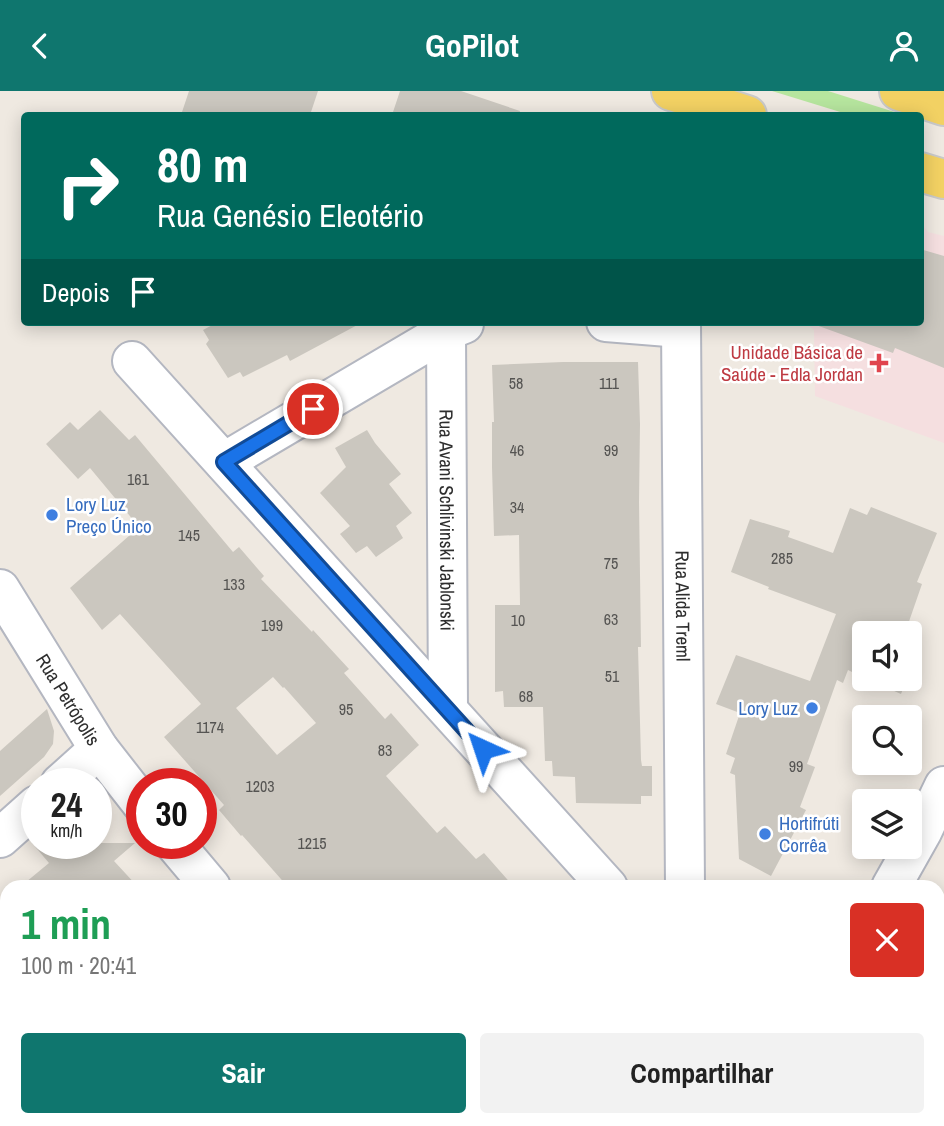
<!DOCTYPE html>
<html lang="pt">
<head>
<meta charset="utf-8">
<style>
	:root { --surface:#fff; --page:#f2f2f2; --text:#222; --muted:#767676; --accent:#0f766e }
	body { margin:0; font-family:"Archivo Narrow",sans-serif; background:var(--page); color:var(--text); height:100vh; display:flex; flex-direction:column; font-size:26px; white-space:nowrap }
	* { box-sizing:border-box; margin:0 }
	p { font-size:23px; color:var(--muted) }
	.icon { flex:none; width:38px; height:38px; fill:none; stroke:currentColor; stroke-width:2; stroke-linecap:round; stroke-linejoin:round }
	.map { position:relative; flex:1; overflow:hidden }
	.panel { position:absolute; left:0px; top:789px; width:945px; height:247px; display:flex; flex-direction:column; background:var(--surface); border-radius:21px 21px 0 0; box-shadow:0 4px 18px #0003 }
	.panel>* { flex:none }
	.guide { position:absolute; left:21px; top:21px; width:903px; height:214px; border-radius:7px; box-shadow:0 4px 18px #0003; background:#00695c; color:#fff; overflow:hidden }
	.tools { position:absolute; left:852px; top:530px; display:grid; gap:14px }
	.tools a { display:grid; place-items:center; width:70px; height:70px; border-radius:7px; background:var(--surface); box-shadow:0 4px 18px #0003; font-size:35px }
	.speed { position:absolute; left:21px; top:677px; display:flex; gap:14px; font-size:35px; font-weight:700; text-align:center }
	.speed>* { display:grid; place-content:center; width:91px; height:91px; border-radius:50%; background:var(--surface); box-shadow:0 4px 18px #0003; line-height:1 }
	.speed small { font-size:18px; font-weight:400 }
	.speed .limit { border:10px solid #d22; background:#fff; color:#111 }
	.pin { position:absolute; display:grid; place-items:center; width:60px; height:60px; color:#fff; margin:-30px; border:4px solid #fff; border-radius:50%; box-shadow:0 2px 7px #0007 }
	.me { position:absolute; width:77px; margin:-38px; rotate:318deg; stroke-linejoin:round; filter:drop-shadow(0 0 5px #0008) }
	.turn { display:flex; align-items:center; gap:24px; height:147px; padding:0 21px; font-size:32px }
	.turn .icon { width:91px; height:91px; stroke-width:2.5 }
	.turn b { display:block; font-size:49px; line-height:60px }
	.then { display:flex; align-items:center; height:66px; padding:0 21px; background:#0003; gap:14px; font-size:26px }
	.round { display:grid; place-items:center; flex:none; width:74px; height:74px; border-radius:7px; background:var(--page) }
	.summary { display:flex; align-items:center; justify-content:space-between; height:119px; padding:0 21px }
	h1 { font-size:42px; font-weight:800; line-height:52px; color:#1e9e55 }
	.cta { display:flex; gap:14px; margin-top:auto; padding:14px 21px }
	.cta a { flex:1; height:80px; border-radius:7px; background:var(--accent); color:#fff; font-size:28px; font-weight:800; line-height:80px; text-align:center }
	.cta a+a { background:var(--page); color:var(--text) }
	header { display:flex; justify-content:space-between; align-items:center; height:91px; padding:0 21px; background:var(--accent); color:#fff; font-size:32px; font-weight:800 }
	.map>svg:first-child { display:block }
</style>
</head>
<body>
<header><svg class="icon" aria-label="back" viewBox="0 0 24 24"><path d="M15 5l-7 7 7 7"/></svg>GoPilot<svg class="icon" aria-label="person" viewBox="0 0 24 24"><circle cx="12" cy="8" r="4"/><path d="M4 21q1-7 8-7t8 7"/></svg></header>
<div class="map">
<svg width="944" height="1035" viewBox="0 0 944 1035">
	<rect width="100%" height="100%" fill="#efe9e1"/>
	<!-- medical -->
	<path fill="#f5dfe0" d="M921,132l7,9 16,4v207l-129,-47 -1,-66 -9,-8h115z"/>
	<!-- green -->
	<path fill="#b6e59e" d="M772,0h56l76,24h-54z"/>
	<!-- building -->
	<path fill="#cbc7bf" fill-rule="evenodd" d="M189,0h129l-8,24h-129z
		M400,0h61l59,20 -1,4h-127z
		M920,158l24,7v112l-49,-20 -2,5 -77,-28v-3h104z
		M218,231h145l-73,39 -3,-6 -44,22 -3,-5 -12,6 -22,-34 3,-4 -6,-10z
		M563,271h75l2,62 -1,78 2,145h-3l3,113 1,6h10v30h-11v8l-65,-1 -1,-26 -22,-1 -1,-15h-7l-2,-54h-39l-1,-16 -8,1v-87h25l-1,-70 -25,1 -2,-69v-45h2l-2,-57z
		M100,319l29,30 6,-5 98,117 6,-5 25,29 -3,3 51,53 1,-2 36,39 -5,4 41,46 6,-6 28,32 -33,31 51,57 8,-7 31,33 8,-6 30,34h-226l-46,-52 -1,1 -22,-26 5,-5 -60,-68 37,-33 -81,-90 -18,16 -32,-42 69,-61 -49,-59 -12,11 -32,-35 24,-22 8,8zM273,586l10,11 1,-1 32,36 -39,32 -41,-47z
		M367,339l8,13 26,31 -12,10 23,29 -16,13 7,12 -27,19 -9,-11 -11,7 -16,-19 10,-8 -30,-33 26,-26 -11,-19z
		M871,416l66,26 -20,49 5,2 -17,49h-41v45l-16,-8 -5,13 -6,-3 -30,84 8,3 -15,40 6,3 -35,66 -32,-17 -4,-84 -5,-2 5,-15 -9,-4 14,-41 -24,-9 20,-49 74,26 26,-67 -68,-25 1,-2 -38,-15 19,-53 40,12 -2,6 45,16 17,-45 17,7z
		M867,588h40l-6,15z
		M47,618l7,22 -1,13 -9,13 -44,39v-45z
		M32,752h103l-21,18 24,26h-118l29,-24z"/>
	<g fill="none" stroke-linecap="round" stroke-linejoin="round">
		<!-- minor casing -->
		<g stroke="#b4b7c1" stroke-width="42">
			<g id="minor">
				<path d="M606,231l75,6"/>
				<path id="s1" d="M681,231l4,565"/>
				<path id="s2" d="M446,240l2,378"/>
				<path d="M132,270l476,526"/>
				<path d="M224,371l222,-131 18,-7"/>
				<path id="s3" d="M0,498l99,160 43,55"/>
				<path d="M60,693l39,-35"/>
				<path d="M0,747l37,-33"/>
				<path d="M174,752l37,44"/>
				<path d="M891,796l31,-55 22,-46"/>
				<path d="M418,1029l6,6"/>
				<path d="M895,1029l18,6"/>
				<path d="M746,1035l4,-6"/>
			</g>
		</g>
		<!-- major casing -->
		<g stroke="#c9c9c9" stroke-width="42">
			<path id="major" d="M671,0l76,24
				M899,0l45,15
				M920,81l24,7"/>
		</g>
		<!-- minor -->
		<use href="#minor" stroke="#fff" stroke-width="38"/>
		<!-- major -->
		<use href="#major" stroke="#f2d163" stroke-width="38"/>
	</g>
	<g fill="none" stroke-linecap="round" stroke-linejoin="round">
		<!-- route casing -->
		<g stroke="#114b97" stroke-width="18">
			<path id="route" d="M313,318l-89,53 259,287"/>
		</g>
		<!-- route -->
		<use href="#route" stroke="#1a73e8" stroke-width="12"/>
	</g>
	<!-- markers -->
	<path fill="#e0444e" stroke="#fff" stroke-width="2.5" d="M875.5 261.5h7v7h7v7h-7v7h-7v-7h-7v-7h7z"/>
	<g fill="#3f7fe0" stroke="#fff" stroke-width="2.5">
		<circle cx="52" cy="424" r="7"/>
		<circle cx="812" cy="617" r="7"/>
		<circle cx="765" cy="743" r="7"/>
	</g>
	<g text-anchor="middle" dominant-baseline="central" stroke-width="5" stroke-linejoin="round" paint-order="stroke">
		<!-- number labels -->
		<g font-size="16" fill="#555452">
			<text x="516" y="292">58</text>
			<text x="609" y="292">111</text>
			<text x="517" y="359">46</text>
			<text x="611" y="359">99</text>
			<text x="138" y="388">161</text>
			<text x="517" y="416">34</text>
			<text x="189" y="444">145</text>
			<text x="782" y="467">285</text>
			<text x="611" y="472">75</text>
			<text x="234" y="493">133</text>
			<text x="611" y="528">63</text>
			<text x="518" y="529">10</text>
			<text x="272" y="534">199</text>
			<text x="612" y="585">51</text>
			<text x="526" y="605">68</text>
			<text x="346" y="618">95</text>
			<text x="210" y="636">1174</text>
			<text x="385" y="659">83</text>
			<text x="796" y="675">99</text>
			<text x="260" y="695">1203</text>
			<text x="312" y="752">1215</text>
		</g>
		<!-- health labels -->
		<g font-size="19" fill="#be3a42" stroke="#fff" text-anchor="end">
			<text x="863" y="261">Unidade Básica de<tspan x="863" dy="22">Saúde - Edla Jordan</tspan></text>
		</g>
		<!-- shop labels -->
		<g font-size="19" fill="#366cbe" stroke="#fff" text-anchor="start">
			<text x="66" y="413">Lory Luz<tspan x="66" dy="22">Preço Único</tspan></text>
			<text x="798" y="617" text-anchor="end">Lory Luz</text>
			<text x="779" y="732">Hortifrúti<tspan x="779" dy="22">Corrêa</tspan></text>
		</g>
		<!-- street labels -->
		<g font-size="19" fill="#2e2e2e" stroke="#fff">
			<text stroke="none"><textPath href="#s2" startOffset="189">Rua Avani Schlivinski Jablonski</textPath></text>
			<text stroke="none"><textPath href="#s1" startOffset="284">Rua Alida Treml</textPath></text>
			<text stroke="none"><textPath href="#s3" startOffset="130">Rua Petrópolis</textPath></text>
		</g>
	</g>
</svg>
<div class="tools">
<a><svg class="icon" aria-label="sound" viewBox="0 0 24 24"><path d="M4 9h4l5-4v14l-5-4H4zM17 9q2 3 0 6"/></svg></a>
<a><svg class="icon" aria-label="search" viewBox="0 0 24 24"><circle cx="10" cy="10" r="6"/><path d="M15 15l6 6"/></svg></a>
<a><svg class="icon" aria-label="layers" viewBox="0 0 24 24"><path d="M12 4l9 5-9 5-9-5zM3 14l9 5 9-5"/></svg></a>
</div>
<div class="speed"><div>24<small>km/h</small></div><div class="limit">30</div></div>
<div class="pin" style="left:313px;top:318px;background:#d93025"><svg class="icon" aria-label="arrive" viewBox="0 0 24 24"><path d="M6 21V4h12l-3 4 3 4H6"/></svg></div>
<svg class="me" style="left:483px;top:658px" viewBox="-20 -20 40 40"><path d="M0-17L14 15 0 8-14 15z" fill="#1a73e8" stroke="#fff" stroke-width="4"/></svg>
<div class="guide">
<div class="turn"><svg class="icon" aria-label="right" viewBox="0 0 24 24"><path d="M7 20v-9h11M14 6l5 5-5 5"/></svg><div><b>80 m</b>Rua Genésio Eleotério</div></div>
<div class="then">Depois<svg class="icon" aria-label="arrive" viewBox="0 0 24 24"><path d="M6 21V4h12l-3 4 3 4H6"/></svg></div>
</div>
<section class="panel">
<div class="summary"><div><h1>1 min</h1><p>100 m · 20:41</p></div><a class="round" style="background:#d93025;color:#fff"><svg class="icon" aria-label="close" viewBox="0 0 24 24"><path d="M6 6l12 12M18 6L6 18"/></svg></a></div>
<div class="cta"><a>Sair</a><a>Compartilhar</a></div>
</section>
</div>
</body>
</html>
